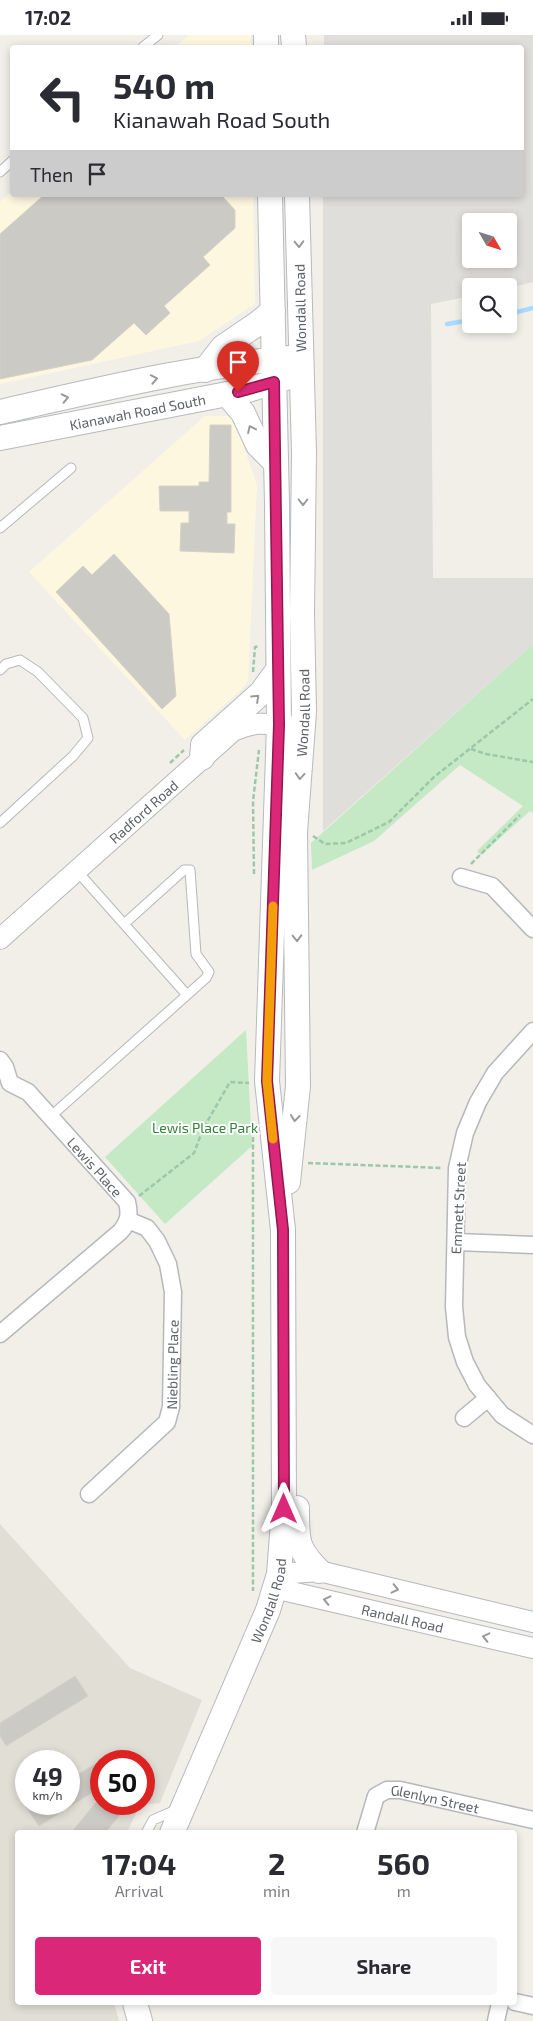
<!DOCTYPE html>
<html lang="en">
<head>
<meta charset="utf-8">
<style>
	:root { --surface:#fff; --page:#f7f7f7; --text:#2b2b33; --muted:#7c7c81; --accent:#db2777 }
	body { margin:0; font-family:"Exo 2",sans-serif; background:var(--page); color:var(--text); height:100vh; display:flex; flex-direction:column; font-size:19px; white-space:nowrap }
	* { box-sizing:border-box; margin:0 }
	p { font-size:16px; color:var(--muted) }
	.icon { flex:none; width:28px; height:28px; fill:none; stroke:currentColor; stroke-width:2; stroke-linecap:round; stroke-linejoin:round }
	.map { position:relative; flex:1; overflow:hidden }
	.panel { position:absolute; left:15px; top:1795px; width:502px; height:175px; display:flex; flex-direction:column; background:var(--surface); border-radius:5px; box-shadow:0 2px 8px #0003 }
	.panel>* { flex:none }
	.top-card { position:absolute; left:10px; top:10px; width:514px; height:152px; border-radius:5px; box-shadow:0 2px 8px #0003; background:#fff; color:var(--text); overflow:hidden }
	.needle { width:32px; rotate:129deg }
	.controls { position:absolute; left:462px; top:178px; display:grid; gap:10px }
	.controls a { display:grid; place-items:center; width:55px; height:55px; border-radius:5px; background:var(--surface); box-shadow:0 2px 8px #0003; font-size:25px }
	.speed { position:absolute; left:15px; top:1715px; display:flex; gap:10px; font-size:25px; font-weight:700; text-align:center }
	.speed>* { display:grid; place-content:center; width:65px; height:65px; border-radius:50%; background:var(--surface); box-shadow:0 2px 8px #0003; line-height:1 }
	.speed small { font-size:12px; font-weight:400 }
	.speed .limit { border:8px solid #d22; background:#fff; color:#111 }
	.pin { position:absolute; display:grid; place-items:center; width:42px; height:42px; color:#fff; margin:-51px -21px; border-radius:50% 50% 50% 0; rotate:-45deg; box-shadow:0 0 5px #0007 }
	.pin .icon { rotate:45deg }
	.me { position:absolute; width:55px; margin:-28px; rotate:0deg; stroke-linejoin:round; filter:drop-shadow(0 0 4px #0008) }
	.turn { display:flex; align-items:center; gap:18px; height:105px; padding:0 20px; font-size:22px }
	.turn .icon { width:65px; height:65px; stroke-width:2.5 }
	.turn b { display:block; font-size:35px; line-height:42px }
	.then { display:flex; align-items:center; height:48px; padding:0 20px; background:#0003; gap:10px; font-size:19px }
	.eta { display:flex; justify-content:space-evenly; align-items:center; height:85px; text-align:center }
	.eta b { font-size:30px; font-weight:700; line-height:35px }
	.primary-button { display:flex; gap:10px; margin-top:auto; padding:10px 20px }
	.primary-button a { flex:1; height:58px; border-radius:5px; background:var(--accent); color:#fff; font-size:20px; font-weight:700; line-height:58px; text-align:center }
	.primary-button a+a { background:var(--page); color:var(--text) }
	.status { display:flex; justify-content:space-between; align-items:center; height:35px; padding:0 25px; background:var(--surface); direction:ltr }
	.status svg { height:14px; fill:currentColor }
	.map>svg:first-child { display:block }
</style>
</head>
<body>
<div class="status"><b>17:02</b><svg viewBox="0 0 49 12"><path d="M0 12V9h3v3zM5 12V6h3v6zM10 12V3h3v9zM15 12V0h3v12zM26 1h20v11H26zM47 4h2v5h-2z"/></svg></div>
<div class="map">
<svg width="533" height="1986" viewBox="0 0 533 1986">
	<rect width="100%" height="100%" fill="#f1efe8"/>
	<!-- commercial -->
	<path fill="#fef7e0" d="M189,0h62v12h-76z
		M12,156v4h241l2,109 -56,37 -199,43v-182z
		M205,381h28l24,69 -9,196 -6,8 -57,51 -156,-168z"/>
	<!-- industrial -->
	<path fill="#e0deda" fill-rule="evenodd" d="M324,0h209v247l-24,6 -38,-2v10l-40,8 2,274h100v66l-210,187v-636h198v-148h-197zM471,186h38v38h-38z"/>
	<!-- education -->
	<path fill="#e1ded6" fill-rule="evenodd" d="M0,1489l130,144 72,32 -42,103 -20,2 -13,27 -109,1v170h96l5,18h-119zM26,1726h43v43h-43zM101,1726h43v43h-43z"/>
	<!-- green -->
	<path fill="#c5e8c5" d="M533,609v169l-3,-2 -49,44 -4,-4 46,-45 -63,-41 -86,76 -62,29 -1,-27z
		M246,995l6,116 -87,78 -60,-67z"/>
	<g fill="none" stroke-linecap="round" stroke-linejoin="round">
		<!-- stream -->
		<path stroke="#aadaff" stroke-width="4.5" d="M509,279l24,-6
			M447,289l24,-4"/>
	</g>
	<!-- building -->
	<path fill="#cccac5" stroke="#d6d1c6" d="M44,160h177l14,15v18l-32,29 7,8 -46,41 6,7 -24,22 -12,-12 -42,37 -92,19v-145z
		M210,390h21v87h-4v12h8l-1,29 -54,-2 1,-28h8v-12h-29l-1,-25h40v-4h10z
		M114,519l55,60 7,82 -14,13 -106,-117 27,-26 9,9z
		M75,1641l13,20 -82,50 -6,-10v-13z
		M120,1714l7,12h-26v26l-62,39 -13,-19 5,-3h38v-24z
		M101,1761v8h23l3,2 -22,27h-34z"/>
	<g fill="none" stroke-linecap="round" stroke-linejoin="round">
		<!-- service casing -->
		<g stroke="#b5b8bc" stroke-width="11">
			<path id="service" d="M143,12l15,-12
				M0,137l12,-11
				M0,493l71,-60
				M0,635l6,-6 14,-4 18,12 45,46 5,20 -15,18 -73,67
				M124,889l60,-54h6l6,84 13,18 -3,6 -19,17
				M50,1082l137,-122 -110,-124
				M146,1798l7,-13 23,-10"/>
		</g>
		<!-- minor casing -->
		<g stroke="#b5b8bc" stroke-width="19">
			<g id="minor">
				<path d="M461,842l31,9 41,43"/>
				<path d="M533,996l-38,42 -17,29 -13,31 -8,35 -3,139 3,30 8,25 12,23 25,30 31,20"/>
				<path id="s1" d="M0,1025l5,7 5,16 18,9 99,110c3,12 2,20 -7,30l-120,102"/>
				<path d="M456,1207l77,3"/>
				<path d="M464,1383l24,-20"/>
				<path id="s2" d="M89,1459l78,-72 4,-15 2,-115 -5,-28 -11,-23 -10,-13 -19,-8"/>
				<path id="s3" d="M365,1798l11,-37 11,-6h13l133,30"/>
				<path d="M515,1967l18,4"/>
				<path d="M496,1986l4,-18"/>
			</g>
		</g>
		<!-- tertiary casing -->
		<g stroke="#b5b8bc" stroke-width="22">
			<g id="tertiary">
				<path id="s4" d="M0,904l233,-208c23,-11 37,-7 61,-4"/>
				<path d="M279,1539l40,-3 214,51"/>
				<path id="s5" d="M274,1553l259,60"/>
			</g>
		</g>
		<!-- secondary casing -->
		<g stroke="#b6babf" stroke-width="26">
			<g id="secondary">
				<path d="M266,0v12"/>
				<path d="M293,0l1,12"/>
				<path d="M205,335l18,-23 34,-23 16,-13"/>
				<path d="M227,359l16,19 15,32 18,18"/>
				<path d="M0,377c93,-21 194,-46 290,-54"/>
				<path id="s6" d="M0,403l248,-48 41,-13"/>
				<path d="M202,723l1,-13 58,-52 17,-23"/>
				<path id="s7" d="M288,1147l10,-96 -3,-254 9,-120 -2,-99 2,-160 -7,-258"/>
				<path d="M297,1473c0,32 -1,40 22,63"/>
				<path id="s8" d="M172,1798l96,-223 11,-36 5,-65 -1,-279 -16,-149 12,-356 -2,-222 -7,-308"/>
				<path d="M135,1968l5,18"/>
			</g>
		</g>
		<!-- path -->
		<path stroke="#9cc7a9" stroke-width="2.5" stroke-dasharray="5 2.5" stroke-linecap="butt" d="M253,637l2,-25 4,-1
			M471,714l15,5 47,8
			M170,728l14,-13
			M313,801l12,8 21,-1 43,-21 45,-45 99,-78
			M471,829l49,-49
			M254,839l-1,-73 6,-51
			M253,1102v454
			M308,1128l135,5
			M139,1161l55,-43 9,-24 27,-47 19,1"/>
		<!-- service -->
		<use href="#service" stroke="#fff" stroke-width="9"/>
		<!-- minor -->
		<use href="#minor" stroke="#fff" stroke-width="16"/>
		<!-- tertiary -->
		<use href="#tertiary" stroke="#fff" stroke-width="20"/>
		<!-- secondary -->
		<use href="#secondary" stroke="#fff" stroke-width="24"/>
	</g>
	<!-- one-way arrows -->
	<defs><path id="oneway-chevron" d="M-2-3.5L2.5 0L-2 3.5" fill="none" stroke-width="1.6" stroke-linecap="round" stroke-linejoin="round" transform="scale(1.25)"/></defs>
	<g stroke="#979a9d">
		<use href="#oneway-chevron" transform="translate(299 209) rotate(89)"/>
		<use href="#oneway-chevron" transform="translate(154 344) rotate(-11)"/>
		<use href="#oneway-chevron" transform="translate(65 363) rotate(-12)"/>
		<use href="#oneway-chevron" transform="translate(251 394) rotate(-115)"/>
		<use href="#oneway-chevron" transform="translate(303 467) rotate(90)"/>
		<use href="#oneway-chevron" transform="translate(256 663) rotate(-43)"/>
		<use href="#oneway-chevron" transform="translate(300 741) rotate(94)"/>
		<use href="#oneway-chevron" transform="translate(297 903) rotate(89)"/>
		<use href="#oneway-chevron" transform="translate(295 1083) rotate(96)"/>
		<use href="#oneway-chevron" transform="translate(395 1554) rotate(13)"/>
		<use href="#oneway-chevron" transform="translate(327 1565) rotate(-167)"/>
		<use href="#oneway-chevron" transform="translate(486 1602) rotate(-167)"/>
	</g>
	<g fill="none" stroke-linecap="round" stroke-linejoin="round">
		<!-- route casing -->
		<g stroke="#8e194d" stroke-width="12">
			<path id="route" d="M238,357l36,-10 5,343 -12,356 16,149 1,279"/>
		</g>
		<!-- route -->
		<use href="#route" stroke="#db2777" stroke-width="9"/>
		<!-- slow -->
		<path stroke="#f59e0b" stroke-width="9" d="M273,871l-6,175 6,58"/>
	</g>
	<g text-anchor="middle" dominant-baseline="central" stroke-width="4" stroke-linejoin="round" paint-order="stroke">
		<!-- street labels -->
		<g font-size="14" fill="#5f6368" stroke="#fff">
			<text transform="translate(300 273) rotate(-91)">Wondall Road</text>
			<text stroke="none"><textPath href="#s6" startOffset="140">Kianawah Road South</textPath></text>
			<text stroke="none"><textPath href="#s7" startOffset="470">Wondall Road</textPath></text>
			<text stroke="none"><textPath href="#s4" startOffset="192">Radford Road</textPath></text>
			<text stroke="none"><textPath href="#s1" startOffset="146">Lewis Place</textPath></text>
			<text transform="translate(458 1173) rotate(-87)">Emmett Street</text>
			<text stroke="none"><textPath href="#s2" startOffset="164">Niebling Place</textPath></text>
			<text stroke="none"><textPath href="#s8" startOffset="252">Wondall Road</textPath></text>
			<text stroke="none"><textPath href="#s5" startOffset="132">Randall Road</textPath></text>
			<text stroke="none"><textPath href="#s3" startOffset="100">Glenlyn Street</textPath></text>
		</g>
		<!-- park labels -->
		<g font-size="14" fill="#348238" stroke="#fff">
			<text x="205" y="1092">Lewis Place Park</text>
		</g>
	</g>
</svg>
<div class="controls">
<a><svg class="needle" viewBox="-14 -14 28 28"><path d="M0-13l5 13h-10z" fill="#e53935"/><path d="M0 13l5-13h-10z" fill="#7c7c81"/></svg></a>
<a><svg class="icon" aria-label="search" viewBox="0 0 24 24"><circle cx="10" cy="10" r="6"/><path d="M15 15l6 6"/></svg></a>
</div>
<div class="speed"><div>49<small>km/h</small></div><div class="limit">50</div></div>
<div class="pin" style="left:238px;top:357px;background:#d93025"><svg class="icon" aria-label="arrive" viewBox="0 0 24 24"><path d="M6 21V4h12l-3 4 3 4H6"/></svg></div>
<svg class="me" style="left:284px;top:1474px" viewBox="-20 -20 40 40"><path d="M0-17L14 15 0 8-14 15z" fill="#db2777" stroke="#fff" stroke-width="4"/></svg>
<div class="top-card">
<div class="turn"><svg class="icon" aria-label="left" viewBox="0 0 24 24"><path d="M17 20v-9H6M10 6l-5 5 5 5"/></svg><div><b>540 m</b>Kianawah Road South</div></div>
<div class="then">Then<svg class="icon" aria-label="arrive" viewBox="0 0 24 24"><path d="M6 21V4h12l-3 4 3 4H6"/></svg></div>
</div>
<section class="panel">
<div class="eta">
<div><b>17:04</b><p>Arrival</p></div>
<div><b>2</b><p>min</p></div>
<div><b>560</b><p>m</p></div>
</div>
<div class="primary-button"><a>Exit</a><a>Share</a></div>
</section>
</div>
</body>
</html>
